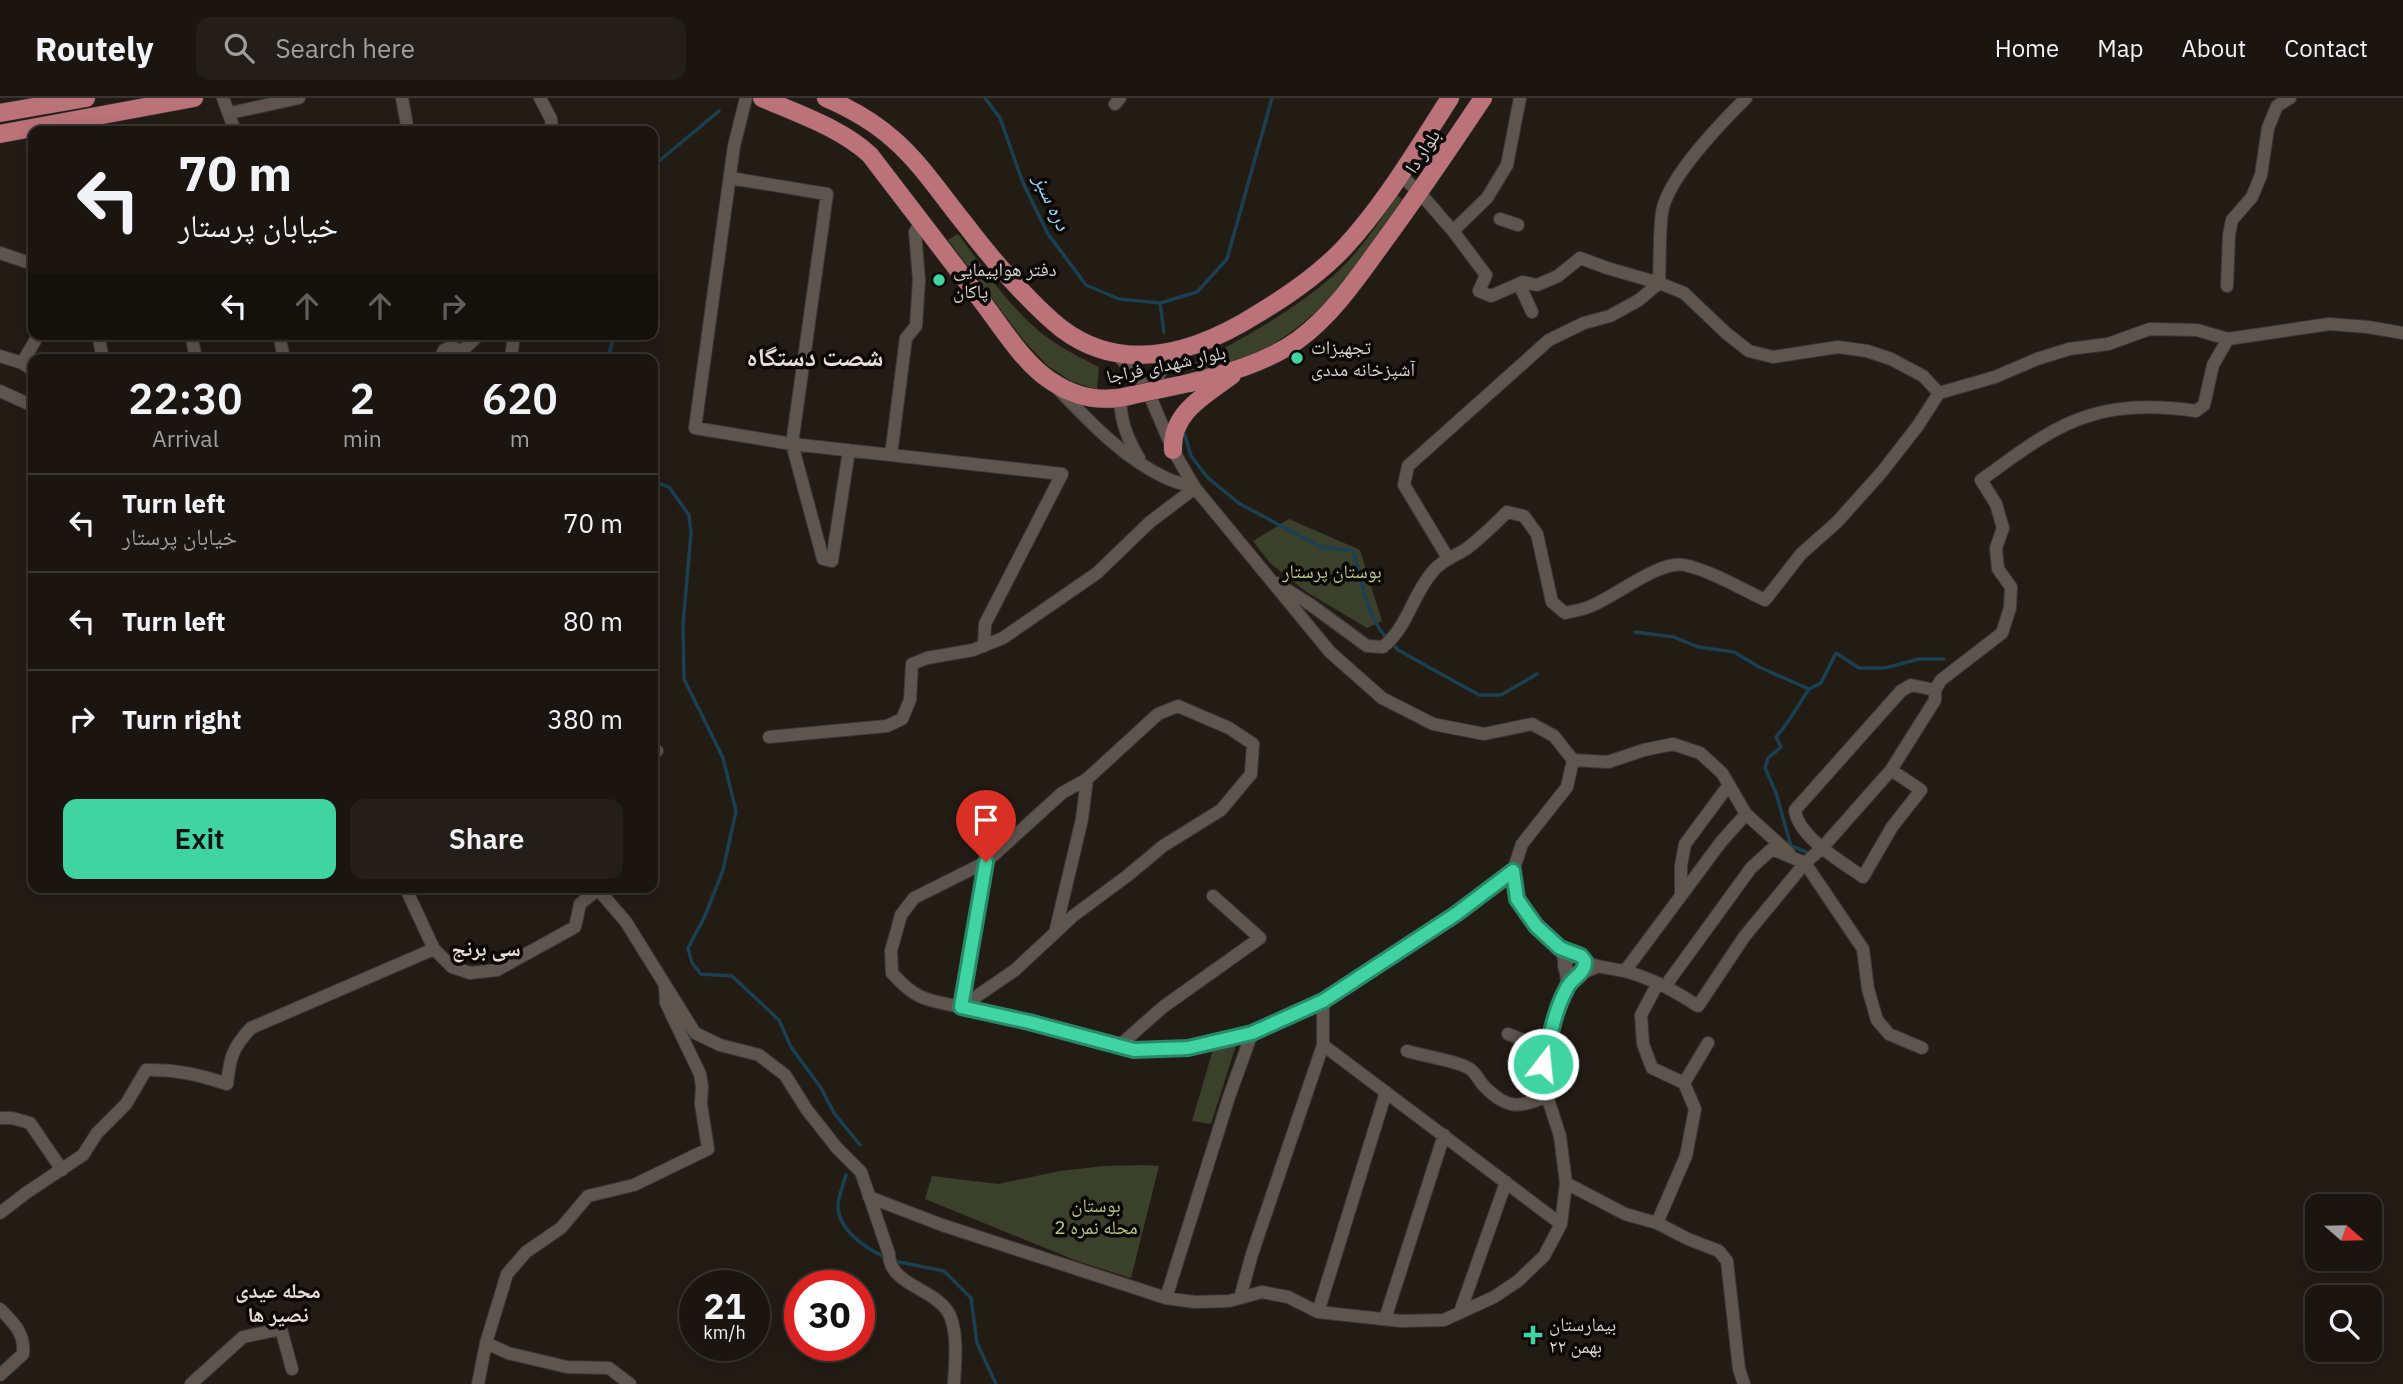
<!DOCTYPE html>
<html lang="en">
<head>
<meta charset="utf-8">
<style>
	:root { --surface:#1a1510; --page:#231e19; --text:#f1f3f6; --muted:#9f9f9f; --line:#383430; --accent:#3fd4a2 }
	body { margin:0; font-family:"IBM Plex Sans","Noto Naskh Arabic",sans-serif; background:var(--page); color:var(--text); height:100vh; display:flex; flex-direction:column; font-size:26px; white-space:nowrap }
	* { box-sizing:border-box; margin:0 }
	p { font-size:23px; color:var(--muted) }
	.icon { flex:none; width:38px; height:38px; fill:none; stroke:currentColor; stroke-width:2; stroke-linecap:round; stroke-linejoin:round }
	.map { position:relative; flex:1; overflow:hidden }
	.side { position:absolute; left:28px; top:256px; width:630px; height:539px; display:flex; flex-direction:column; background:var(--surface); border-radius:14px; box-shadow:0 4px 18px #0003,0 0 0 2px var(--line) }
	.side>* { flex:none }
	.top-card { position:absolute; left:28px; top:28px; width:630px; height:214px; border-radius:14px; box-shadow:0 4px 18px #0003,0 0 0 2px var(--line); background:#1a1510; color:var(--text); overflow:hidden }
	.needle { width:46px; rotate:110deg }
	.buttons { position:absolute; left:2305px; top:1096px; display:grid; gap:14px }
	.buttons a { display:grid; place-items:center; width:77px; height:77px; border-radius:14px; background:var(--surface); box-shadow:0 4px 18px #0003,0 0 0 2px var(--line); font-size:35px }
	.speed { position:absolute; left:679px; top:1172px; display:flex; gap:14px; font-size:35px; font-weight:700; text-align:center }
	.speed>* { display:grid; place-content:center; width:91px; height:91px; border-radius:50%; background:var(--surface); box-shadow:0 4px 18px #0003,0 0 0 2px var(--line); line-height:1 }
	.speed small { font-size:18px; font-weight:400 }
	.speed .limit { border:10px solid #d22; background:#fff; color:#111 }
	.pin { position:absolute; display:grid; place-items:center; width:60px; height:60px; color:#fff; margin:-72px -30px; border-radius:50% 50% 50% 0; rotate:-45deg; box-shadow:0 0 7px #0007 }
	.pin .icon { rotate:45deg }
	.me { position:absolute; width:77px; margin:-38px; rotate:16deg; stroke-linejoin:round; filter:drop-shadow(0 0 5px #0008) }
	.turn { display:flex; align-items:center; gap:24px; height:147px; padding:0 35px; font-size:32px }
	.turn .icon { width:91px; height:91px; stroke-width:2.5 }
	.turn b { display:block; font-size:49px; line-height:60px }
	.lanes { display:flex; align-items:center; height:66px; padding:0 35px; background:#0003; justify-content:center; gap:35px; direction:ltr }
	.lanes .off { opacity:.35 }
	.eta { display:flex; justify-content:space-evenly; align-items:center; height:119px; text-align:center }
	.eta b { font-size:42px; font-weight:600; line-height:49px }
	.button { display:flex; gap:14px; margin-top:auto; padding:14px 35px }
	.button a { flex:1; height:80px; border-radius:14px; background:var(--accent); color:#111; font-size:28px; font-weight:600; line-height:80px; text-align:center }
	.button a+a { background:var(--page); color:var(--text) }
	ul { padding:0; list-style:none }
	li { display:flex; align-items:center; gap:21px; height:98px; padding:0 35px; border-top:2px solid var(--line) }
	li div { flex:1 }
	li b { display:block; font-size:26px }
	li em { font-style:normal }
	header { display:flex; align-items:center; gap:42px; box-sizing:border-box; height:98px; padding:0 35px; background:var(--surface); border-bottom:2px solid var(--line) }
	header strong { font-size:33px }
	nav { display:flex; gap:38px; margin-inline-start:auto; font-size:24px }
	.search { width:490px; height:63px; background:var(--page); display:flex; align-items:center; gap:18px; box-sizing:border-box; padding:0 24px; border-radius:14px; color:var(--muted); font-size:26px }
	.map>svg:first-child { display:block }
</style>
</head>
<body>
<header>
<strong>Routely</strong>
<div class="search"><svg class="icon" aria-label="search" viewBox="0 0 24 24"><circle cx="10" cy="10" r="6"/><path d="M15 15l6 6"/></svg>Search here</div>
<nav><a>Home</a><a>Map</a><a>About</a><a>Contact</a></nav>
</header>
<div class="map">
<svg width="2403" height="1286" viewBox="0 0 2403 1286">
	<rect width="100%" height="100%" fill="#231c15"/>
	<!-- green -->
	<path fill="#3b402b" d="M1397,97l5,4c-40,66 -86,130 -159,160 -17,7 -34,12 -52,11v-5c50,-25 99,-52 142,-89 26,-23 45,-52 64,-81z
		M958,136c23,30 44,63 72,89 19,19 45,32 69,44l-2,23 -26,-9 -23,-15 -23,-24 -77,-102z
		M1289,421l71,31 22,71 -15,7 -62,-37 -35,-28 -17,-22z
		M1237,944l-26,82 -19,-3 22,-75z
		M1146,1067l13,1 -28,112 -54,-17 -152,-62 7,-23 66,8 62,-13 44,-5z"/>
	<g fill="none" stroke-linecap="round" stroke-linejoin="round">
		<!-- stream -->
		<path stroke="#1a4051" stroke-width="3.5" d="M985,0l15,20 23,65 25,51 38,51 33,14 41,4 37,-11 30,-33 45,-161
			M653,68l66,-55
			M1160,205l4,29
			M608,261l6,-25
			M1183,331l8,27 17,22 32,26 81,43 32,4c9,28 13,65 33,86
			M653,383l16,6 20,28 2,18 -8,91 1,55 39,79 13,53 -13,59 -18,46 -17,32 4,15 9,11 31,2 47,44 12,27 30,41 13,25 26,32
			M1635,534l39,5 24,10 36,5 25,15 50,22 12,-6 15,-30 23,15h26l34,-9h25
			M1392,545l6,7 81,45h22l36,-21
			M1809,755l-18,-7 -15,-53 -11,-25 3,-10 13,-11 -5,-10c13,-14 22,-32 33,-48
			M846,1077c-2,9 -9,23 -8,33 2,24 29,41 49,50
			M894,1163l50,10 27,27 6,45 19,41"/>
		<!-- minor casing -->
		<g stroke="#3d3734" stroke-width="14">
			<path id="minor" d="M223,0l12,33
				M402,0l6,33
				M540,0l11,21 1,12
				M746,0l-12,48 -39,282 97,16 270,30 -77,150 -1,22
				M1746,0c-25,25 -78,79 -84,114 -3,23 -2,48 -3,71l25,10 42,40 23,18 24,6 65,-10 29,4 24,8 32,17 16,17
				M1115,6l5,-6
				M230,15l69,-15
				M1400,77l20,18 33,38 34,-33 20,-33 13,-67
				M730,80l97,16 -35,250 31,115 9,2 17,-111
				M1500,121l18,6
				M1453,133l33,44 -7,16 12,5 32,-14 14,3 21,-9 22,-18 27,10 52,15
				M0,155l33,11
				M1519,186l13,28
				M2227,188l2,-51 3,-15 20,-23 9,-22 7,-47 9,-22 13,-8
				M98,236l4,20 -3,5
				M191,236l5,25
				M279,236l5,25
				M462,253l18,-17
				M1117,256l24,28 11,19 21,49 22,38 135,164 52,46 51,26 51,10 48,-10 22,12 19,24 -6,27 -45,57 -9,27 5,28 18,27 24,22 5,13
				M0,258l22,7 11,7
				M440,261l4,-9 7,-3 11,4 4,8
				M511,261l3,-25
				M22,265l17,-29
				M1057,290c32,33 65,69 107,89 9,5 21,7 31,11
				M0,293l33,15
				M1153,298l6,-22 20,-23
				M1120,301c1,23 7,39 19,59
				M891,357l15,-117 10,-12 3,-46 -4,-48 7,-9
				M1448,460l-44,-73 4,-19 141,-126 35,-17 26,-7 29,-16 20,-17
				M1276,485l35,22 56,41 16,1c27,-23 28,-51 51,-77 9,-10 21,-14 32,-21 15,-11 28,-24 41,-37l17,4 13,18 15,68 13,11c8,-2 18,-3 26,-7 25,-10 69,-46 93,-41 28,6 55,23 81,35l36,-46 36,-32 44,-49 36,-46 22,-34 56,-16 42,-18 32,-10 39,-5 42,-15 47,1 31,9 101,-15 39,3 35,6
				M769,639l118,-11 15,-7 8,-19 2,-36 15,-6 46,-8 30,-12 94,-65 53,-51 45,-34
				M653,654l4,-1
				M1573,662l35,2 36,-12 29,-6 27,9 22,20 24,41 43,39
				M1891,672l30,20 -29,37 -29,50c-21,-15 -65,-40 -68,-67l106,-119 10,-6 24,5
				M986,764l-25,145c-35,-7 -45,-7 -69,-34l-1,-22 10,-36 13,-17 72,-36 76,-69 25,-14
				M405,789l29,62 18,18 18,6 27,-3 78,-43 5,-23 18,-15
				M596,789l30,35 69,111 25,12 39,10 26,20 22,35 30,38 24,24 28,82c0,33 51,34 62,64 7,21 4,45 3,66
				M1681,797v-29l4,-22 43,-58
				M1585,864c14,6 28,6 43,10 29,9 45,18 70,34l46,-69 61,-74 17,-15 69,-78 44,-70v-10l6,-10 61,-47 8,-25 1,-21 -13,-18 -2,-21 7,-20 -7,-24 -15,-24c34,-24 68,-52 107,-64 34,-11 74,-10 108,-5l8,-6 9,-40 15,-26
				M1625,873l96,-129 25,-28
				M1658,885l-17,32 2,29 9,24 32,15
				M1666,887l85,-117 21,-19 33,14 58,86 5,40 9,31 12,14 33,14
				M1567,888l15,-13 15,-6
				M1323,903v44l238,179
				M961,909l54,-37 58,-54 54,-40 36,-30 58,-36 30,-36 2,-30 -24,-16 -51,-22 -20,8 -71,65 -5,40 -27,114
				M961,909l68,15 105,28 54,-2 64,-15 71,-32 133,-87 57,-43
				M1508,936l39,15
				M1119,948l44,-39 97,-69 -47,-42
				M1407,953c13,4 55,11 63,18 6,4 9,12 14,17 23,24 36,22 63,10
				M0,1020h12l18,5 32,47
				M1566,1085l59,31 32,9 29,-67 9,-47 -11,-26 24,-40
				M869,1099l73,28 224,73 29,4 34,-1 33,-9 26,5 30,15 83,9 43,-1 50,-23 24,-16 26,-25 17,-32 5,-41 -6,-47 -13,-40 -4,-32 13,-47 11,-31 -1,-16
				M0,1115l26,-20 57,-38 14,-22 29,-29 20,-34c29,-1 54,5 81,14 3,-26 5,-36 24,-56l183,-79
				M1657,1125l31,16 31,12 8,10 12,108 5,15
				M1166,1200l63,-201 23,-64
				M1240,1200l12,-44 71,-209
				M0,1211c14,14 25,24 23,45l-23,21
				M1318,1214l68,-220
				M1460,1214l46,-130
				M1385,1221l59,-184
				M486,1245l22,10 59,14 42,1 21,16
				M191,1286l52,-47 38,-8 11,40
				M478,1286l8,-41 21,-69 19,-22 35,-24 27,-32 46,-11 74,-36 -7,-45 1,-18 -2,-12 -34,-71 -1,-17"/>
		</g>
		<!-- tertiary casing -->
		<g stroke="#3d3734" stroke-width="16">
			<path id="tertiary" d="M1565 867a10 10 0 1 1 20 0a10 10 0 1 1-20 0Z"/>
		</g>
		<!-- primary casing -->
		<g stroke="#3d3734" stroke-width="19">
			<path id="primary" d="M762,0c36,16 79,30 108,57 37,48 74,97 111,145 20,26 43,64 70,81 25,17 53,22 82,14
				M826,0c23,10 48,24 67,41 28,24 49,57 72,85 16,21 33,42 51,61 14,15 29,31 46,44 64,48 137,22 197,-16 30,-18 60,-39 84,-64 42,-45 74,-100 107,-151
				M0,15l86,-15
				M0,36l194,-36
				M1189,285c38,-10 77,-20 109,-43 33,-24 58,-60 81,-92 36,-49 70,-99 104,-150
				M1173,352c-2,-38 33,-55 59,-75"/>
		</g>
		<!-- minor -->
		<use href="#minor" stroke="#5e564e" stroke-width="12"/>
		<!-- tertiary -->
		<use href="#tertiary" stroke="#5e564e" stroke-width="14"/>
		<!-- primary -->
		<use href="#primary" stroke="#bb7379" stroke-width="18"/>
		<!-- primary-bridge casing -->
		<g stroke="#3d3734" stroke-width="19" stroke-linecap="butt">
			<path id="primary-bridge" d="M1133,297l56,-12"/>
		</g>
		<!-- primary-bridge -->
		<use href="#primary-bridge" stroke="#bb7379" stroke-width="18"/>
	</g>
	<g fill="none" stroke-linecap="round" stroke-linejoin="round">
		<!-- route casing -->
		<g stroke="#298a69" stroke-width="18">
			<path id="route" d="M986,764l-25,145 68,15 105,28 54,-2 64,-15 71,-32 133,-87 57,-43 4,28 19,27 24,22 21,8 4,5c0,14 -13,16 -18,27 -13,23 -17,51 -24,76"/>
		</g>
		<!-- route -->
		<use href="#route" stroke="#3fd4a2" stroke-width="12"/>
	</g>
	<!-- markers -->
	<g fill="#3fd4a2" stroke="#0a0705" stroke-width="2.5">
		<circle cx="939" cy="182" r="7"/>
		<circle cx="1297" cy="260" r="7"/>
		<path d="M1529.5 1226.5h7v7h7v7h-7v7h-7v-7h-7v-7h7z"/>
	</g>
	<g text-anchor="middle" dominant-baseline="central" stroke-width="7" stroke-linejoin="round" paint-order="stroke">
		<!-- street labels -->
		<g font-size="19" fill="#d9d4cf" stroke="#0a0705">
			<text transform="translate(1422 53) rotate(-57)">بلوار دا</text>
			<text transform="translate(1166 266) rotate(-12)">بلوار شهدای فراجا</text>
		</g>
		<!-- poi labels -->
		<g font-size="19" fill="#d9d4cf" stroke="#0a0705" text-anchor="start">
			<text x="953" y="171">دفتر هواپیمایی<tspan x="953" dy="22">پاکان</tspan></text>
			<text x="1311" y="249">تجهیزات<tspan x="1311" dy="22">آشپزخانه مددی</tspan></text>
			<text x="1549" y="1226">بیمارستان<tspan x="1549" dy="22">۲۲ بهمن</tspan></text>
		</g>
		<!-- park labels -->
		<g font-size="19" fill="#b8c78b" stroke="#0a0705">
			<text x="1332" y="473">بوستان پرستار</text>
			<text x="1096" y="1107">بوستان<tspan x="1096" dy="22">محله نمره 2</tspan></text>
		</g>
		<!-- water labels -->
		<g font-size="21" font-style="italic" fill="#93d6f8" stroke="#0a0705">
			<text transform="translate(1053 104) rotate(65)">دره سبز</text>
		</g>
		<!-- neighbourhood labels -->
		<g font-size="21" font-weight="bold" fill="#e9dfd6" stroke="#0a0705">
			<text x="486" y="850">سی برنج</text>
			<text x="278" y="1192">محله عیدی<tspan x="278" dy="24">نصیر ها</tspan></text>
		</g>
		<!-- district labels -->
		<g font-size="26" font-weight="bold" fill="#e9dfd6" stroke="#0a0705">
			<text x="815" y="258">شصت دستگاه</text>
		</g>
	</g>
</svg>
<div class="buttons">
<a><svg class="needle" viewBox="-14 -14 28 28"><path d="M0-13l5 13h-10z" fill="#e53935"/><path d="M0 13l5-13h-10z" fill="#9f9f9f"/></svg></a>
<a><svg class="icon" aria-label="search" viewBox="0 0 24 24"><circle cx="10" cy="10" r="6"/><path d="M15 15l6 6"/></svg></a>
</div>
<div class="speed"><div>21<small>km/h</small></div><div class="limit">30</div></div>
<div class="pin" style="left:986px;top:764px;background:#d93025"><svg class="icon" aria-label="arrive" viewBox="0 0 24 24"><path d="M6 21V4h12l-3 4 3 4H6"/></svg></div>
<svg class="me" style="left:1543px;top:966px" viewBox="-20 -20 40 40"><circle r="17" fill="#3fd4a2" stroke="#fff" stroke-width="3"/><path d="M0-11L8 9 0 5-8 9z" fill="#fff"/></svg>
<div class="top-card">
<div class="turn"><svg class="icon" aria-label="left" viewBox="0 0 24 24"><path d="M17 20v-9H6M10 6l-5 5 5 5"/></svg><div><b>70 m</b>خیابان پرستار</div></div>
<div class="lanes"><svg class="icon" aria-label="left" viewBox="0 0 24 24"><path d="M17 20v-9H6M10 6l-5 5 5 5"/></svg><svg class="icon off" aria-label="ahead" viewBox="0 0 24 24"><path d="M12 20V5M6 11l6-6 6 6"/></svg><svg class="icon off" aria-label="ahead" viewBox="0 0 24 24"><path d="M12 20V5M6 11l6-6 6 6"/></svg><svg class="icon off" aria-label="right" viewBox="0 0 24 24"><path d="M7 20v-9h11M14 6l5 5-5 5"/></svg></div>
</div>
<section class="side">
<div class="eta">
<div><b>22:30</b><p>Arrival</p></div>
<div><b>2</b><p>min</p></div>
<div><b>620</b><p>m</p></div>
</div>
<ul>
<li><svg class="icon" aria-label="left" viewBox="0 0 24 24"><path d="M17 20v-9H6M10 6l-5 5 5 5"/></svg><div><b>Turn left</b><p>خیابان پرستار</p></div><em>70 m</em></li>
<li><svg class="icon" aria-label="left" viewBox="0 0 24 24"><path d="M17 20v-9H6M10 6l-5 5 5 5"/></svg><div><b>Turn left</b></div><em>80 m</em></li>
<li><svg class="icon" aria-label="right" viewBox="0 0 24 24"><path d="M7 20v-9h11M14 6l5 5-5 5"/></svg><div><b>Turn right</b></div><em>380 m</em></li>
</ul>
<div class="button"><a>Exit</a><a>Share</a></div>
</section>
</div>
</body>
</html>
